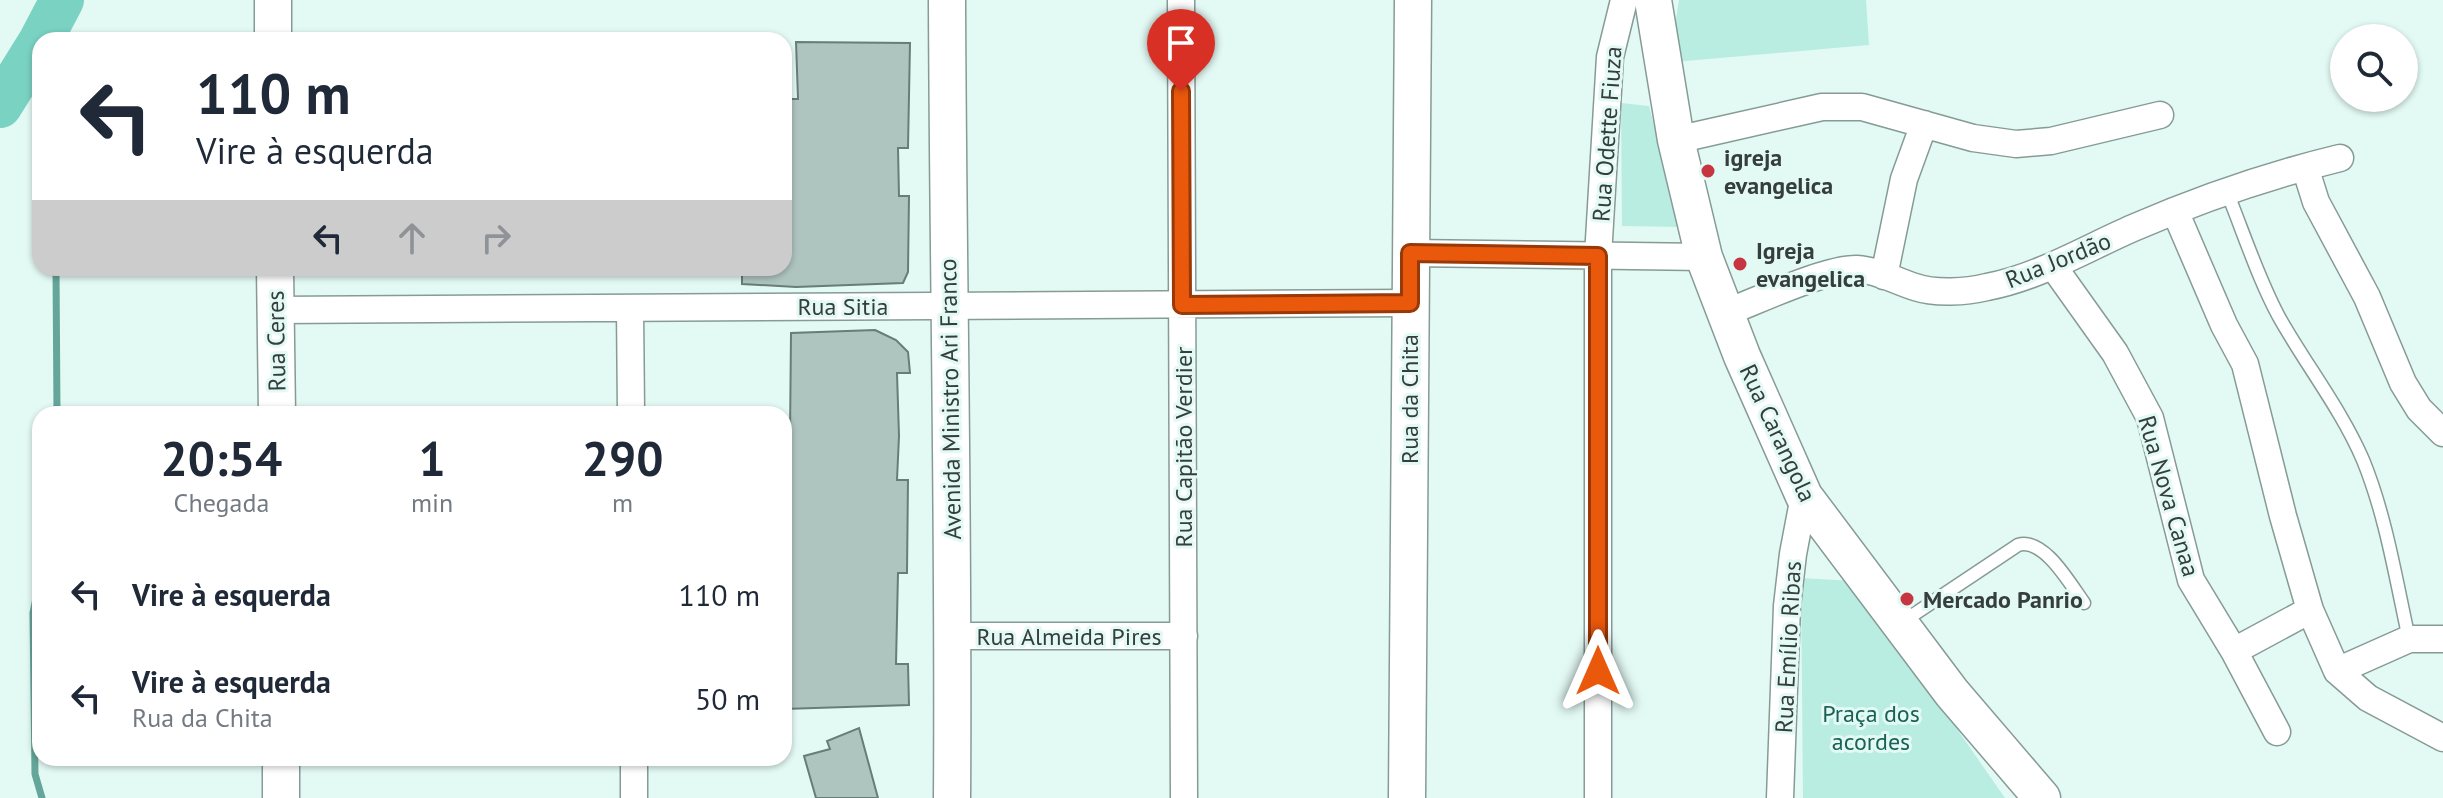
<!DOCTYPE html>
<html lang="pt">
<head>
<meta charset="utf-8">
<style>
	:root { --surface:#fff; --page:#f6f6f7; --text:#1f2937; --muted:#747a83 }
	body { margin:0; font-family:"PT Sans",sans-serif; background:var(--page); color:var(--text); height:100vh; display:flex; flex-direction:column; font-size:30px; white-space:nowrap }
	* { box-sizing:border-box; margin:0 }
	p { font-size:26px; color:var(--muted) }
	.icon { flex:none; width:44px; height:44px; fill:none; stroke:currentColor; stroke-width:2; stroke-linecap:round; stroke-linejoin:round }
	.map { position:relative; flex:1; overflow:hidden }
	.drawer { position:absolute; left:32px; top:406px; width:760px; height:360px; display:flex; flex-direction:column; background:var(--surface); border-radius:24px; box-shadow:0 2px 6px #0004 }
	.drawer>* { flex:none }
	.guide { position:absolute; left:32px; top:32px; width:760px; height:244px; border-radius:24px; box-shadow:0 2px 6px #0004; background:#fff; color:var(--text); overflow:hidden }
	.buttons { position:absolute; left:2330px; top:24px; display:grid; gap:16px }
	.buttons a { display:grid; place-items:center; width:88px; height:88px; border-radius:50%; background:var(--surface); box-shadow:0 2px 6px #0004; font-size:40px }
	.pin { position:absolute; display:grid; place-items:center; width:68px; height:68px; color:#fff; margin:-82px -34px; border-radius:50% 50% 50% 0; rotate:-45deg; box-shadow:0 0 8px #0007 }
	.pin .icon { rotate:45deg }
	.me { position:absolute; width:88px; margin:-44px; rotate:0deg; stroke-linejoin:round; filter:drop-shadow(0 0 6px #0008) }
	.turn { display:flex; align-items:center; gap:28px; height:168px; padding:0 32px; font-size:36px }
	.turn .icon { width:104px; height:104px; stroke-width:2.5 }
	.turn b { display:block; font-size:56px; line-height:68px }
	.lanes { display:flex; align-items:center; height:76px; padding:0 32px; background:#0003; justify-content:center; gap:40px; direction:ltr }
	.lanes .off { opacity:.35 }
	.eta { display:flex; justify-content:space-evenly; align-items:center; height:136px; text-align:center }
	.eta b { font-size:48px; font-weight:600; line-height:56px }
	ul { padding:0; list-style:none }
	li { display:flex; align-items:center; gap:24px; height:104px; padding:0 32px }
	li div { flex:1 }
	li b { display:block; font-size:30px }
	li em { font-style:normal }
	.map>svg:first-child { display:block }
</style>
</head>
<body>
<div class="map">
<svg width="2443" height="798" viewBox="0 0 2443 798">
	<rect width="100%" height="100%" fill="#e3f9f4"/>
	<!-- green -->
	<path fill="#b9ede2" d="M1679,0h187l3,45 -195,17 -2,-18z
		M1621,103l28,3 31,121 -58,-1z
		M1801,578l53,3 151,217h-202z"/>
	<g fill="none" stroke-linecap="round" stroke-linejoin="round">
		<!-- stream -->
		<path stroke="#65a69a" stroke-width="7" d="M58,40l10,-40
			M56,268l1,146
			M40,579l-7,34 2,161 7,24"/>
		<!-- river -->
		<path stroke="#79d2c2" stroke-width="44" d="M41,40l21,-40
			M0,106l40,-64"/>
	</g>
	<!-- building -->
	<path fill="#aec4bf" stroke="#687c78" stroke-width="2" d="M796,42l114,1 -2,105h-10l1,48h10l-1,76 -5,11 -107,4 -54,-3v-16h42v-169h14z
		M875,330l21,10 12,12 2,21h-13l2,63 -2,44h11l-1,93h-9l-2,91h12l1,41 -125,4v-272l6,-1 1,-103z
		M859,728l19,70h-62l-12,-42 26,-7 -3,-8z"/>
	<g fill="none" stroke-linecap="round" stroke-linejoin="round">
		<!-- lane casing -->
		<g stroke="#869b96" stroke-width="15">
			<path id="lane" d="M2227,192c17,42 31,86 52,125 27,48 62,92 84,143 23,56 33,120 46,179
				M1904,621l114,-76c26,-8 52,39 66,58"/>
		</g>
		<!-- street casing -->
		<g stroke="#869b96" stroke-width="29">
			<path id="street" d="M1181,0l3,798
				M1676,140l146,-33h40l111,31 43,6 35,-3 109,-26
				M2305,167l11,35 51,95 36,86 16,26 24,24
				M2175,211l49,114 21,39 38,152 27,94 27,61 31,27 75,40
				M1410,253l294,4
				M2053,266l62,87 35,65 41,162 43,71 43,81
				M1884,276l20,-97 20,-55
				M630,308l1,106
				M276,310l1134,-7
				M1725,313c32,-12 101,-45 132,-44 20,1 39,12 58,18 21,7 51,5 72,0 52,-10 98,-38 146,-59 67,-29 137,-53 207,-70
				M953,636h231
				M2234,651l76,-41
				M2337,671l72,-32h34
				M634,758v40
				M1598,798v-542l12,-199 14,-57
				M1780,798l7,-192 6,-52 11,-58"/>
		</g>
		<!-- secondary casing -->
		<g stroke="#869b96" stroke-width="39">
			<path id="secondary" d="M273,0v40
				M947,0c1,266 7,532 5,798
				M1653,0l23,140 28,117 38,99 62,140 148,197 90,105
				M275,268l2,146
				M281,758v40
				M1407,798l6,-798"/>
		</g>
		<!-- lane -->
		<use href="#lane" stroke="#fff" stroke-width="12"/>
		<!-- street -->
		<use href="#street" stroke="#fff" stroke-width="26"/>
		<!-- secondary -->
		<use href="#secondary" stroke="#fff" stroke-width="36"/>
	</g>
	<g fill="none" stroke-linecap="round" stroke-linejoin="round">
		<!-- route casing -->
		<g stroke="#983908" stroke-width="20">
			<path id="route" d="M1181,91l1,214 228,-2v-50l188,3v415"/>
		</g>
		<!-- route -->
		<use href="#route" stroke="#ea580c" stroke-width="14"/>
	</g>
	<!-- markers -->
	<g fill="#c63640" stroke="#e3f9f4" stroke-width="3">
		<circle cx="1708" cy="171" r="8"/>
		<circle cx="1740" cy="264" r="8"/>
		<circle cx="1907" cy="599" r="8"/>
	</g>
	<g text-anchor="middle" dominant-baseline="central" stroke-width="6" stroke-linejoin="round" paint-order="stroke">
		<!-- street labels -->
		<g font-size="24" fill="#353e3c" stroke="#e3f9f4">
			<text transform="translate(1607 134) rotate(-86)">Rua Odette Fiuza</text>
			<text transform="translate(2058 260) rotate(-22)">Rua Jordão</text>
			<text x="843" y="306">Rua Sitia</text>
			<text transform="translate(276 341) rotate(-91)">Rua Ceres</text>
			<text transform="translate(950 399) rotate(-91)">Avenida Ministro Ari Franco</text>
			<text transform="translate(1409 399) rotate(-90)">Rua da Chita</text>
			<text transform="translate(1778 433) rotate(65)">Rua Carangola</text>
			<text transform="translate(1183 447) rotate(-90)">Rua Capitão Verdier</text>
			<text transform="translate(2169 496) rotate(74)">Rua Nova Canaa</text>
			<text x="1069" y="636">Rua Almeida Pires</text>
			<text transform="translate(1788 647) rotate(-87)">Rua Emílio Ribas</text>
		</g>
		<!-- poi labels -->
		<g font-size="24" font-weight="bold" fill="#353e3c" stroke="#e3f9f4" text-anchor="start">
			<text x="1724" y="157">igreja<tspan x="1724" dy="28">evangelica</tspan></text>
			<text x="1756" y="250">Igreja<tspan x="1756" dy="28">evangelica</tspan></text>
			<text x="1923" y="599">Mercado Panrio</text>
		</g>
		<!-- park labels -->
		<g font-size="24" fill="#1a6257" stroke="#e3f9f4">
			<text x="1871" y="713">Praça dos<tspan x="1871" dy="28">acordes</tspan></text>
		</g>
	</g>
</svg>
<div class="buttons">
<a><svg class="icon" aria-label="search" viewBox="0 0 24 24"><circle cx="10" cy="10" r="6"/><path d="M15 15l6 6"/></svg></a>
</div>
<div class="pin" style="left:1181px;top:91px;background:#d93025"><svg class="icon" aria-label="arrive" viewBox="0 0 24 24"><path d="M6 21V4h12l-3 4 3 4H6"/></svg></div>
<svg class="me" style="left:1598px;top:671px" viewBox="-20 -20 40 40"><path d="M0-17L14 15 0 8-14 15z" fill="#ea580c" stroke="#fff" stroke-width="4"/></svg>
<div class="guide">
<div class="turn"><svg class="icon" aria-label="left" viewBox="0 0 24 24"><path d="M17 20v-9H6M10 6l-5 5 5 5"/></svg><div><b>110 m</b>Vire à esquerda</div></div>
<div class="lanes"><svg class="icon" aria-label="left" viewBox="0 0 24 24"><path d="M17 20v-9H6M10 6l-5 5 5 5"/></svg><svg class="icon off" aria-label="ahead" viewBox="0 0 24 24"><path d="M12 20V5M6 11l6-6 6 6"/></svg><svg class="icon off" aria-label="right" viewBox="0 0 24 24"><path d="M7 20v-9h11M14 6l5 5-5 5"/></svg></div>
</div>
<section class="drawer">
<div class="eta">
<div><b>20:54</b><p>Chegada</p></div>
<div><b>1</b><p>min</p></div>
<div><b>290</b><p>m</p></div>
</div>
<ul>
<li><svg class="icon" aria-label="left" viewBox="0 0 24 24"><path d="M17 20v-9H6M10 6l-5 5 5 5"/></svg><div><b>Vire à esquerda</b></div><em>110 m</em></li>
<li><svg class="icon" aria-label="left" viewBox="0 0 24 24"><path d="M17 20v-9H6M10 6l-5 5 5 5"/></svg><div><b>Vire à esquerda</b><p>Rua da Chita</p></div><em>50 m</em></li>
</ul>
</section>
</div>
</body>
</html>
